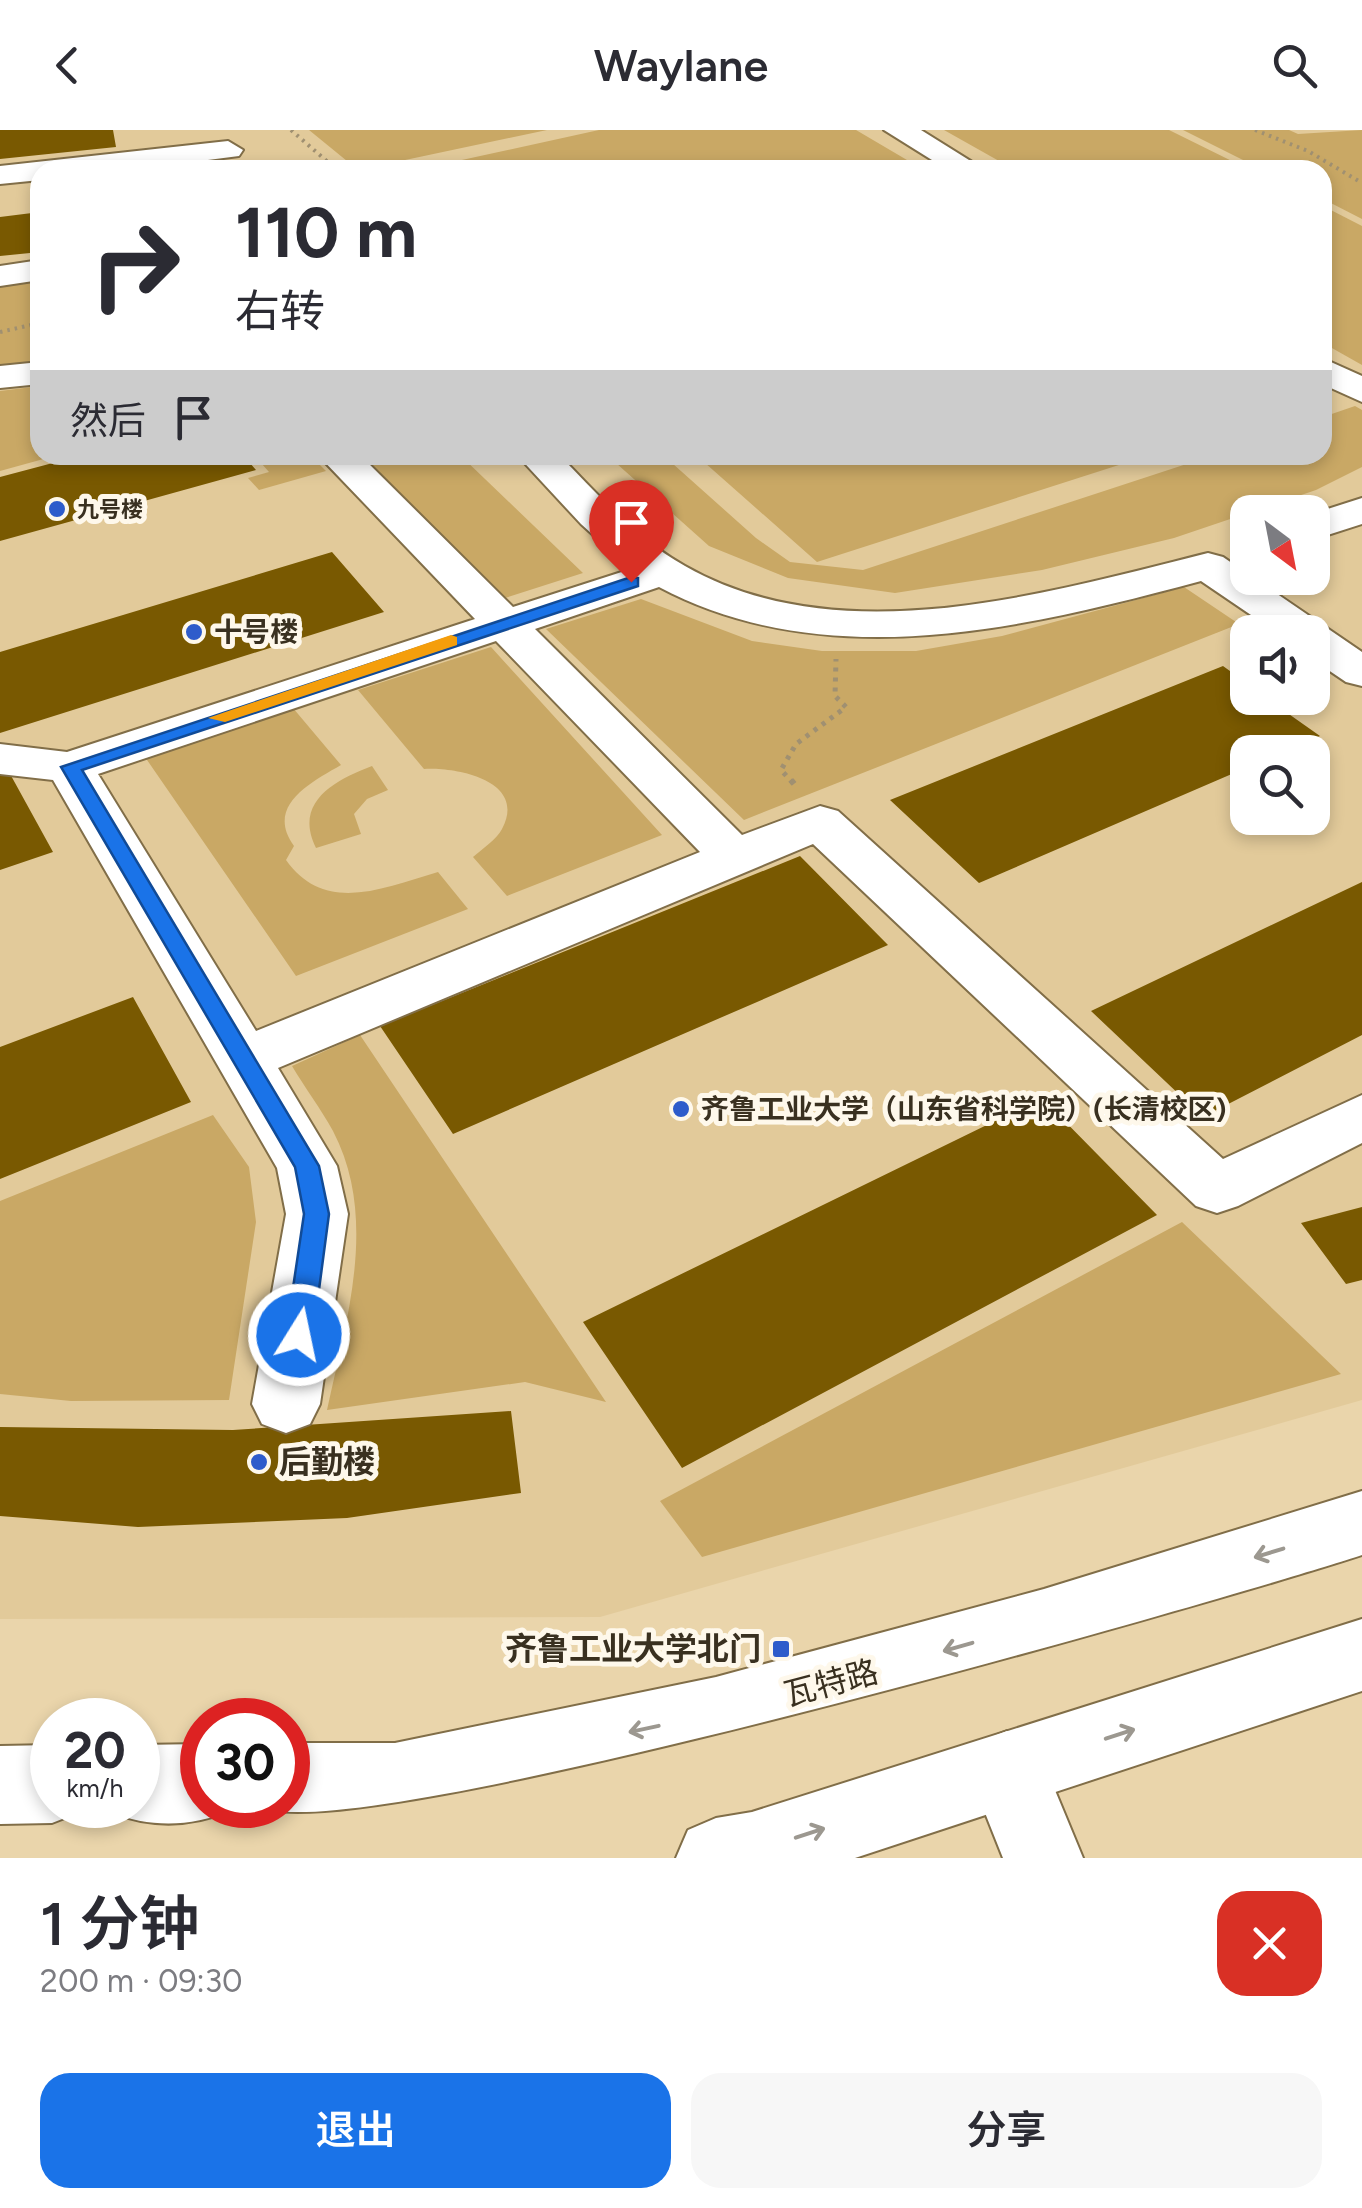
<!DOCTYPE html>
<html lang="zh">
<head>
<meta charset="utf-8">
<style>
	:root { --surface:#fff; --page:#f7f7f7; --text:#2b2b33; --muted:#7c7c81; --accent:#1a73e8 }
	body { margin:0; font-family:Figtree,"Noto Sans SC",sans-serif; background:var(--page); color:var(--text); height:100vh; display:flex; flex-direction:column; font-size:38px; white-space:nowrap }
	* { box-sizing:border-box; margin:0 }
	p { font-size:32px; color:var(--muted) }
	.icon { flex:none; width:55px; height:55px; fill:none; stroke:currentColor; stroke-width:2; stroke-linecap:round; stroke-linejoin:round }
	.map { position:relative; height:1728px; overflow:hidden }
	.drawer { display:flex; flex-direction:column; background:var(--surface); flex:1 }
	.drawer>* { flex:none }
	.hud { position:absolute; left:30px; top:30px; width:1302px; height:305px; border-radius:30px; box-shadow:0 5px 15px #0003; background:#fff; color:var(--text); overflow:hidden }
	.needle { width:65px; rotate:148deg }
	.controls { position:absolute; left:1230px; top:365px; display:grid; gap:20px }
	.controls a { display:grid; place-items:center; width:100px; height:100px; border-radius:20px; background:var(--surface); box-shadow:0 5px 15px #0003; font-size:50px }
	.speed { position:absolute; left:30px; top:1568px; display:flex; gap:20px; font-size:50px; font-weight:700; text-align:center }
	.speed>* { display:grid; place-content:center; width:130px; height:130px; border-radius:50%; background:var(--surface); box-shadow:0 5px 15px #0003; line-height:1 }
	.speed small { font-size:25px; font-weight:400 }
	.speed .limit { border:15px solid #d22; background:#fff; color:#111 }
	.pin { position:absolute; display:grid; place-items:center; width:85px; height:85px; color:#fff; margin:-102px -42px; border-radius:50% 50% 50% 0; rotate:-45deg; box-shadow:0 0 10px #0007 }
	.pin .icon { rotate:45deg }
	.me { position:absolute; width:110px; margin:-55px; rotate:10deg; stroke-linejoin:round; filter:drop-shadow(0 0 8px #0008) }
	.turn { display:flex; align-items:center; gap:35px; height:210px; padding:0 40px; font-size:45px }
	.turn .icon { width:130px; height:130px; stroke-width:2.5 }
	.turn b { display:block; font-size:70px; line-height:85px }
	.then { display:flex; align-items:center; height:95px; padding:0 40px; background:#0003; gap:20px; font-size:38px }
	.round { display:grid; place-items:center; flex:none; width:105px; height:105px; border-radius:30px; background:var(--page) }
	.headline { display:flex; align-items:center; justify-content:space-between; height:170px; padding:0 40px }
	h1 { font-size:60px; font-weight:600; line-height:75px }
	.cta { display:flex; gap:20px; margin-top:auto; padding:20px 40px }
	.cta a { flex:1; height:115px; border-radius:30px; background:var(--accent); color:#fff; font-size:40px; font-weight:600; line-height:115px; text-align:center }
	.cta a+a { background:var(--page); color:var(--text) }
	header { display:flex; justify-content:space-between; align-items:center; height:130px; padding:0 40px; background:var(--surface); font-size:45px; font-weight:600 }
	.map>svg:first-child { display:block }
</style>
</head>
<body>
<header><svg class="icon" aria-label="back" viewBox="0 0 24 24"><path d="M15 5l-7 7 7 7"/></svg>Waylane<svg class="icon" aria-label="search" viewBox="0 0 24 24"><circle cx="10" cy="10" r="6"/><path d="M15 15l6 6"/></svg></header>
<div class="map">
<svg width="1362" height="1728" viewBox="0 0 1362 1728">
	<rect width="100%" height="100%" fill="#ead5ab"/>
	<!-- built -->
	<path fill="#e2ca9a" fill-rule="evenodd" d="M0,0h1362v1270l-762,217 -600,2zM40,40h1282v285h-1282zM1248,382h64v66h-64zM1248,502h64v66h-64zM1248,622h64v66h-64z"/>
	<!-- green -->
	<path fill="#c9a865" d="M309,0h238l-189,40z
		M599,0h257l68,40h-508z
		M944,0h225l81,40h-235z
		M1183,0h106l9,4 64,-4v89l-39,-20 -1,-29h-59z
		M1323,76l39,20v139l-39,-22z
		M40,149v87l-40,4v-87z
		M40,256v69h18l-58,16v-80z
		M1355,276l7,4v57l-46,23 -142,48 -132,32 -147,23 -107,-15 -79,-32 -102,-91h56l93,83 34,24 73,8 351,-115h108l1,-38z
		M254,325h56l16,16 -67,19 -11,-12 21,-6z
		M360,325h100l123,118 -78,25z
		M696,325h454l-333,107z
		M1184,457l55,37 -495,196 -198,-191 95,-30 111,42 70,10h94l86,-15z
		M491,517l171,188 -155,61 -34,-39c9,-8 24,-18 29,-28 26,-49 -47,-62 -78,-60l-66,-79z
		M293,578l48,57c-31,18 -76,41 -47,81l-8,14c39,55 97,28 152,12l30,37 -172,67 -151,-219z
		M372,636l16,24 -21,9 -13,15 7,20 -45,14c-23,-46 19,-68 56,-82z
		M360,905l246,367 -81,-20 -198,28c19,-89 52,-191 6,-279 -12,-22 -28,-43 -41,-65z
		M213,985l36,52 7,55 -27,178 -158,1 -71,-7v-193z
		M1182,1092l159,152 -639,183 -42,-56z"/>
	<!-- building -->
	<path fill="#795901" d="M0,0h113l3,17 -116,12z
		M40,82v40l-40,4v-39z
		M83,325h160l13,15 -256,71v-64z
		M332,422l52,60 -384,121v-81z
		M1223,536l25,18v14h18l54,38 -38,16h-34v15l-269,116 -89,-83z
		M9,642l44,80 -53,18v-96z
		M800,726l88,89 -435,189 -73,-108z
		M1362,752v153l-159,82 -112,-106z
		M133,867l58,105 -191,77v-132z
		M1042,968l115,117 -475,253 -99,-146z
		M1362,1077v73l-16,4 -45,-61z
		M511,1281l10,82 -174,25 -209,9 -138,-11v-89l233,3z"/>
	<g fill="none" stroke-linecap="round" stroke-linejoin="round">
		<!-- minor casing -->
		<g stroke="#816e48" stroke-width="4">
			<path id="minor" d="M884,0h37l64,40h-37z
				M228,11l15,9 -4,6 -109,14h-90v10l-40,4v-18z
				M40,130v20l-40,6v-20z
				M1322,228l40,18v26l-40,-18z
				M40,232v22l-40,4v-22z
				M318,325h42l153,152 118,-38 -50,-45 -64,-69h42c39,39 77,84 126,111 155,89 362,27 523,-13l15,4 139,95v34l-16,-4 -34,-23v-27h-36l-75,-51c-172,46 -373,96 -542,6l-124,42 207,206 78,-29 18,5 385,348 139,-64v48l-124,63 -21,7 -21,-7 -383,-362 -535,224 59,98 11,48 -28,190 -10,20 -24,9 -24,-9 -10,-20 34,-190 -9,-46 -224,-388 -53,-6v-30l67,8 408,-133zM496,511l204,211 -444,179 -158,-257z
				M1362,368v26l-50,16v-26z
				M1007,1601l28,11 48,116h-80l-35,-88 11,-28z"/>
		</g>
		<!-- major casing -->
		<g stroke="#816e48" stroke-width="4">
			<path id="major" d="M1362,1361v64c-134,44 -1033,303 -1104,250h30v-62h107l321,-66 328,-88z
				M1362,1489v72l-507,167h-179l12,-28 28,-12 36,-6z
				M202,1614v61h30l-2,6c-39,16 -80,17 -120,1l-2,-7h30v-60z
				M52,1615v60h30l-2,7 -28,11 -52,1v-78z"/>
		</g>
		<!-- path-far2 -->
		<path stroke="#a09071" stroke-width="4" stroke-dasharray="2.5 5" stroke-linecap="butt" d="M291,0l46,40
			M1255,0l53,21 54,32
			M0,202l40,-9"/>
		<!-- path-far1 -->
		<path stroke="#a09071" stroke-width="5" stroke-dasharray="4 6" stroke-linecap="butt" d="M793,653l-12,-13 15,-26 50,-37 -11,-11 1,-37"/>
		<!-- path -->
		<path stroke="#a09071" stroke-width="6" stroke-dasharray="5 8" stroke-linecap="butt" d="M791,650l4,5"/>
		<!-- minor -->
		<use href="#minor" fill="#fff" fill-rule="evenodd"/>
		<!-- major -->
		<use href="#major" fill="#fff" fill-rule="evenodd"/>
	</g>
	<!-- one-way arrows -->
	<defs><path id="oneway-shaft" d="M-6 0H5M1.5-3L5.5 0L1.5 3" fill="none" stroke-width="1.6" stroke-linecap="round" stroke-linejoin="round" transform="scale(2.5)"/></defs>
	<g stroke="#9c9890">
		<use href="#oneway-shaft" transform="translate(1269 1423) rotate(163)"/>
		<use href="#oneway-shaft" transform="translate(958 1517) rotate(164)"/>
		<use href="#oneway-shaft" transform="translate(644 1599) rotate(168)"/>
		<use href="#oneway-shaft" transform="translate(1120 1604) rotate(-18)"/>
		<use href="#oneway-shaft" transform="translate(810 1703) rotate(-18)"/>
	</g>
	<!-- route -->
	<path fill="#1a73e8" stroke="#114b97" stroke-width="2.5" d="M631,447l7,1v8l-556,184 237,396 10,48 -16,121 -4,8h-19l-4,-8 18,-121 -9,-47 -234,-400z"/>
	<!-- slow -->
	<path fill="#f59e0b" d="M451,505l6,2v8l-232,77 -17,-4z"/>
	<!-- markers -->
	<g fill="#2e5ccb" stroke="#fef8eb" stroke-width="4">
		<circle cx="57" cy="379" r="10"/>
		<circle cx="194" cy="502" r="10"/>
		<circle cx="681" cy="979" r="10"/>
		<circle cx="259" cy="1332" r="10"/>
		<rect x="771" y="1509" width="20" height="20" rx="5"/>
	</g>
	<g text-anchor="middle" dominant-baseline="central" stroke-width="10" stroke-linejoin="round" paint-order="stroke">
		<!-- far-poi labels -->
		<g font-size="22" font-weight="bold" fill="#393020" stroke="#fef8eb" text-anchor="start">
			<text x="77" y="379">九号楼</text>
		</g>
		<!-- poi labels -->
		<g font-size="28" font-weight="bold" fill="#393020" stroke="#fef8eb" text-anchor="start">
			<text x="214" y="502">十号楼</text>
			<text x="701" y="979">齐鲁工业大学（山东省科学院）(长清校区)</text>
		</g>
		<!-- near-poi labels -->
		<g font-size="32" font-weight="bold" fill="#393020" stroke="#fef8eb" text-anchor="start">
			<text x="279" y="1332">后勤楼</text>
			<text x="761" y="1519" text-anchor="end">齐鲁工业大学北门</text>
		</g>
		<!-- near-street labels -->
		<g font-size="32" fill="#393020" stroke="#fef8eb">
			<text transform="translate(831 1553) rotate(-15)">瓦特路</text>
		</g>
	</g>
</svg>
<div class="controls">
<a><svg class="needle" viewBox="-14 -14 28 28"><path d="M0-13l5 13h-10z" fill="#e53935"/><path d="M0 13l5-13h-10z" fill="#7c7c81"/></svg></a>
<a><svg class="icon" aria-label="sound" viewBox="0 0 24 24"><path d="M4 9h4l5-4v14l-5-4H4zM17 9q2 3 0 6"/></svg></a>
<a><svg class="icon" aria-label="search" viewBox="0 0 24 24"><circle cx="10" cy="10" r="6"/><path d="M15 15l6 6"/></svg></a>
</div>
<div class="speed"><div>20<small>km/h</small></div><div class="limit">30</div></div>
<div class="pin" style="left:631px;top:452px;background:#d93025"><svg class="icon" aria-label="arrive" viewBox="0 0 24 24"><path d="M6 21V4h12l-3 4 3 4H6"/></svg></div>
<svg class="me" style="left:299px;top:1205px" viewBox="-20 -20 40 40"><circle r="17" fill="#1a73e8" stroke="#fff" stroke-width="3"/><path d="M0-11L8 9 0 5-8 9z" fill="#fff"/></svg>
<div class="hud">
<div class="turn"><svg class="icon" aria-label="right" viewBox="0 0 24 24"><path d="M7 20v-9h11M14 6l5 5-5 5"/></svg><div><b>110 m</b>右转</div></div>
<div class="then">然后<svg class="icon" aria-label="arrive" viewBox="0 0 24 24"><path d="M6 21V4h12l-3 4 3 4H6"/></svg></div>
</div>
</div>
<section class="drawer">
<div class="headline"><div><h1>1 分钟</h1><p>200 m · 09:30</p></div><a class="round" style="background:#d93025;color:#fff"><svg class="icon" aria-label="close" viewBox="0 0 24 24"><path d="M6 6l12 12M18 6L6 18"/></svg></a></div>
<div class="cta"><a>退出</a><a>分享</a></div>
</section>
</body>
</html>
